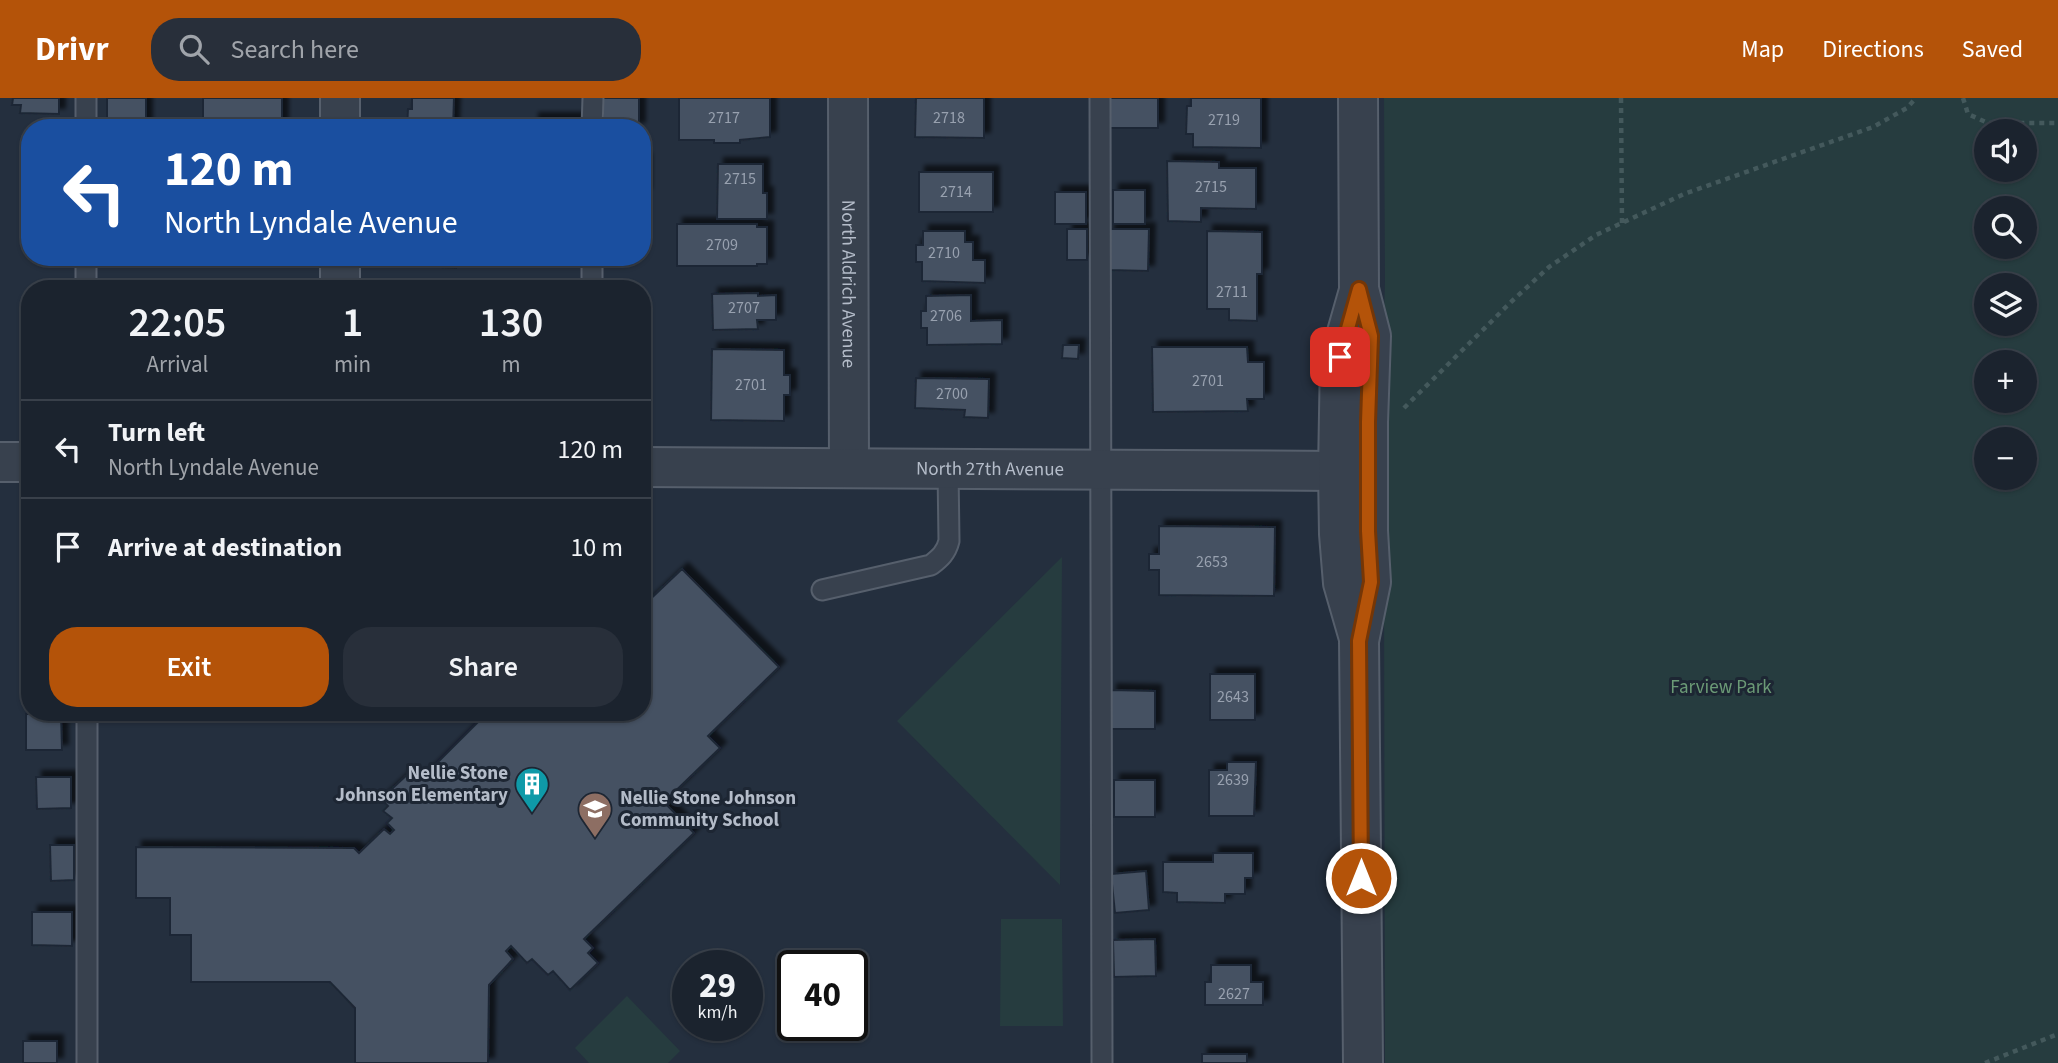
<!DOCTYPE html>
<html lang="en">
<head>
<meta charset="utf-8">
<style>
	:root { --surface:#1b232e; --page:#282f3a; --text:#f1f3f6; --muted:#a0a4aa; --line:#39404a; --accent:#b45309 }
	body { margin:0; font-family:"Source Sans 3",sans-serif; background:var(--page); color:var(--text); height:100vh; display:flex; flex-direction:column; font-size:26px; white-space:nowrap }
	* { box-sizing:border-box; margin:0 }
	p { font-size:23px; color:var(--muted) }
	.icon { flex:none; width:38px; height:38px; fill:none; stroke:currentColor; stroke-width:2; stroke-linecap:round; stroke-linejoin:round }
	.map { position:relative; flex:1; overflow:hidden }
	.panel { position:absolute; left:21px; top:182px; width:630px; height:441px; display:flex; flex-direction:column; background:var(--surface); border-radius:28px; box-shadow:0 2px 5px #0004,0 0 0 2px var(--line) }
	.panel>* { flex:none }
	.top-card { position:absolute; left:21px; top:21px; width:630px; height:147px; border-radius:28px; box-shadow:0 2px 5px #0004,0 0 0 2px var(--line); background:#1a4fa0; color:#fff; overflow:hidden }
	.tools { position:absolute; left:1974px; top:21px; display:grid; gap:14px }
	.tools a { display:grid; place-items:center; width:63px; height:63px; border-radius:50%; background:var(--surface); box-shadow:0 2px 5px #0004,0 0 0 2px var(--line); font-size:35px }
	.speed { position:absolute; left:672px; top:852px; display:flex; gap:14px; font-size:35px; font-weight:700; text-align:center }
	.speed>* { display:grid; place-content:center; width:91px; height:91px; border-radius:50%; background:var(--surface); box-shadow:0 2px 5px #0004,0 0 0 2px var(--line); line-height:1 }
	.speed small { font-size:18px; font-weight:400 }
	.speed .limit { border:4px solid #111; border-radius:10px; background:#fff; color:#111 }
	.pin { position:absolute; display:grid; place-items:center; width:60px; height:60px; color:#fff; margin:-30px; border-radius:14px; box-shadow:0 4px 10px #0006 }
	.me { position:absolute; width:77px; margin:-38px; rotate:0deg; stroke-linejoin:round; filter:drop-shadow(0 0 5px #0008) }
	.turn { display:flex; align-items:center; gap:24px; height:147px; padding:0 28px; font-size:32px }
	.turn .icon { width:91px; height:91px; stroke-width:2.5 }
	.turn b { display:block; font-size:49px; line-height:60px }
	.eta { display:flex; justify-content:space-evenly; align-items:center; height:119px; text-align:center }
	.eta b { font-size:42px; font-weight:600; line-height:49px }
	.primary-button { display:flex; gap:14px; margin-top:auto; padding:14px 28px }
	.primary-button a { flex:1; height:80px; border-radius:28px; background:var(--accent); color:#fff; font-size:28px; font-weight:600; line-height:80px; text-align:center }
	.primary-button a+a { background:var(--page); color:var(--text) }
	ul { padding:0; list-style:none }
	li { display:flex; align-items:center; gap:21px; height:98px; padding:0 28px; border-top:2px solid var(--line) }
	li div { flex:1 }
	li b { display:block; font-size:26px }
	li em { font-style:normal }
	header { display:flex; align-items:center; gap:42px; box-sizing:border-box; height:98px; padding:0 35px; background:var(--accent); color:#fff }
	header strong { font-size:33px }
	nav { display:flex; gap:38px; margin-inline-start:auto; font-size:24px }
	.search { width:490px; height:63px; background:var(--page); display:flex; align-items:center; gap:18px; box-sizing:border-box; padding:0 24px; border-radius:28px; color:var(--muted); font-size:26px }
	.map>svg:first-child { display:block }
</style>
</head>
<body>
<header>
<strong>Drivr</strong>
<div class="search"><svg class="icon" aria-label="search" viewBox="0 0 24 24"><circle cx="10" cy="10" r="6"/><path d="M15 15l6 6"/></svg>Search here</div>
<nav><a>Map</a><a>Directions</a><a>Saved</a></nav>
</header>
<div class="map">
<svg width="2058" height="965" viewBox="0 0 2058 965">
	<defs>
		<filter id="shadow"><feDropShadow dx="6" dy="-6" stdDeviation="2" flood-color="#0009"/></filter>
	</defs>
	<rect width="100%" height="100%" fill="#242f3e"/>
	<!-- green -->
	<path fill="#263c3f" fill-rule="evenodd" d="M1384,0h674v965h-673l-1,-482 -6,-35 7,-265zM1986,33h39v39h-39zM1986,110h39v39h-39zM1986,187h39v39h-39zM1986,264h39v39h-39zM1986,341h39v39h-39z
		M1062,459l-2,328 -163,-164z
		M1001,821h61l1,107h-63z
		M627,898l53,55 -12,12h-79l-14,-15z"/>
	<!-- building -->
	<path fill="#455162" stroke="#1f2835" stroke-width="2" filter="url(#shadow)" d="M13,0h46v16l-39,-1 1,-8h-9z
		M107,0h39v28h-39z
		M203,0h79v29l-79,1z
		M412,0h42l-1,30h-46l1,-19h4z
		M603,0h36v30l-36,-1z
		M679,0h91v39l-30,3v3h-26v-3h-35z
		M916,0h68v40l-69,-1z
		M1110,0h48v30h-48z
		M1191,0h70v50l-68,-1v-13h-7l1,-28h4z
		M533,21h48v9h-48z
		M642,62h3v34h-3z
		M1167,63l52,1v6h37v41l-55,-1v14l-33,-1z
		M718,66h45v29h4v26h-50z
		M919,74h74v40h-74z
		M1113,92h32v34h-32z
		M1055,94h31v32h-31z
		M677,126h80v3h10v37h-10v2h-80z
		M1067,131h20v31h-20z
		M1109,131h40l-1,42 -39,-1z
		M923,133h42v11h8v18h12v23l-63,-2v-19h-6v-17h7z
		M1207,133l55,1v42h-5v47l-28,-1v-11h-22z
		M199,159h79v1h-28v6h-51z
		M400,159h79v9l-23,-1v3l-46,-3 -10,-1z
		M549,159h34v4h-34z
		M758,195v3l18,-1v25h-19l1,9 -45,1 -1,-36z
		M971,197v26l31,-1v24l-75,1v-17h-6v-17h5v-15z
		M1063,247h16l-1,14 -16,-1z
		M1152,249h95l1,15h16v37h-17l1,12 -95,1z
		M712,251l72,1v25h6v20h-6v26l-73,-1z
		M916,280l73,1 -1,39 -24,-1 1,-7 -50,-2z
		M1159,428l116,1 -1,69 -115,-1v-25h-10v-16h10z
		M26,438h4v38h-4z
		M682,471l97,98 -71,69 12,12 -56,54 30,31 -110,106 9,9 -5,5 10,10 -28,27 -17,-19 -5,4 -16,-16 -5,4 -16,-17 -5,5 7,8 -24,26 -1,78h-133v-55l-25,-26h-139v-47h-21v-37h-34v-51l218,1 5,5 25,-24 6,5 4,-4 -7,-7 5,-5 -9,-7 5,-5 -7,-7 28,-26 7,6 4,-4 2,3 66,-66h154v-105z
		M21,483h9v36h-9z
		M1210,576h45v46h-45z
		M1111,592l44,1v38h-45z
		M26,616h35l1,36h-36z
		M1227,664h29l-2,54h-45v-46h18z
		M36,679h35v31l-34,1z
		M1114,682h41v37h-41z
		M50,747h24v35l-23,1z
		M1213,755h40v25h-8v16h-20v9l-48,-1v-9l-14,-1v-30h50z
		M1146,773l3,39 -34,3 -4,-39z
		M32,814h40v34l-40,-1z
		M1155,841l1,37 -42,1 -1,-37z
		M1211,867h40v17h12v23h-58v-23h6z
		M23,943h34v22h-34z
		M1202,956h45v9h-45z"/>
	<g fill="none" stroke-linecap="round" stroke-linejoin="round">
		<!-- service casing -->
		<g stroke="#565f6c" stroke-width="23">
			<path id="service" d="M86,0v30
				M1100,0l2,965
				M592,30l1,-30
				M86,159v32
				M592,191v-32
				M822,492l109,-25c9,-7 15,-12 18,-24l-1,-72
				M87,614v351"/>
		</g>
		<!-- minor casing -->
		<g stroke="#565f6c" stroke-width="42">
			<g id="minor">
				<path d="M340,0v30"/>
				<path id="s1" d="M848,0l1,370"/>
				<path d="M340,159v32"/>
				<path d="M0,364h30"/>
				<path id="s2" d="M642,369l696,4"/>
			</g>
		</g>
		<!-- tertiary casing -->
		<g stroke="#565f6c" stroke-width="42">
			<path id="tertiary" d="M1358,0l1,191 12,47 -3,86v109l3,51 -12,59 4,422
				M1358,537l-15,-52 -4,-49 -1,-63 2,-114 18,-63"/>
		</g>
		<!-- path -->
		<path stroke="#44595c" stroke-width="4.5" stroke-dasharray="5 5" stroke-linecap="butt" d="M1621,0l1,125
			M1963,0l5,16 20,9h70
			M1404,310l107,-106 38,-35 47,-32 88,-41 189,-67 34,-19 9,-10
			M1985,965l73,-29"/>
		<!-- service -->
		<use href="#service" stroke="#38414e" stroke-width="19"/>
		<!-- minor -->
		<use href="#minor" stroke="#38414e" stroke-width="38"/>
		<!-- tertiary -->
		<use href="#tertiary" stroke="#38414e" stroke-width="38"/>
	</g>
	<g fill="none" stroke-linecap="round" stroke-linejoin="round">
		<!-- route casing -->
		<g stroke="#753606" stroke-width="18">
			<path id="route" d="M1340,259l19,-68 12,47 -3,86v109l3,51 -12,59 2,237"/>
		</g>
		<!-- route -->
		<use href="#route" stroke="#b45309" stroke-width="12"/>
	</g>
	<!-- icons -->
	<defs>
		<g id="building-pin" transform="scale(1.75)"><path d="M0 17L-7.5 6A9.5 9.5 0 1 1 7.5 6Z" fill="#0f9aa8" stroke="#1d2633"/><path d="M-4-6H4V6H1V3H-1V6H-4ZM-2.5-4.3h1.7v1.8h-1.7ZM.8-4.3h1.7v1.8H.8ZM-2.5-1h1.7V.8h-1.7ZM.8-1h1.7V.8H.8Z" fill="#fff"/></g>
		<g id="school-pin" transform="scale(1.75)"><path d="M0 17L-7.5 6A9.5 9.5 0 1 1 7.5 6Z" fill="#8d6e63" stroke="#1d2633"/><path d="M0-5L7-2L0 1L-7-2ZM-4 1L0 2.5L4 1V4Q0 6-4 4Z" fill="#fff"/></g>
	</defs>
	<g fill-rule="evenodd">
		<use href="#building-pin" x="532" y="686"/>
		<use href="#school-pin" x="595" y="711"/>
	</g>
	<g text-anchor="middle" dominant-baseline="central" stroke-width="6" stroke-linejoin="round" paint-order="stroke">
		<!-- number labels -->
		<g font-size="16" fill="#98a1af">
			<text x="724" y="20">2717</text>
			<text x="949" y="20">2718</text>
			<text x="1224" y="22">2719</text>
			<text x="740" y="81">2715</text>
			<text x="1211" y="89">2715</text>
			<text x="956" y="94">2714</text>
			<text x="722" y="147">2709</text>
			<text x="944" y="155">2710</text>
			<text x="1232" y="194">2711</text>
			<text x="744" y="210">2707</text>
			<text x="946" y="218">2706</text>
			<text x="1208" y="283">2701</text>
			<text x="751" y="287">2701</text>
			<text x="952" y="296">2700</text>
			<text x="1212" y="464">2653</text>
			<text x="1233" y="599">2643</text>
			<text x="1233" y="682">2639</text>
			<text x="1234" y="896">2627</text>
		</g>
		<!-- street labels -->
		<g font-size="19" fill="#b4bcc9" stroke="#1d2633">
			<text stroke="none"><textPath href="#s1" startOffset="186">North Aldrich Avenue</textPath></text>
			<text stroke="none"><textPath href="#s2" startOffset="348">North 27th Avenue</textPath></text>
		</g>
		<!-- park labels -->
		<g font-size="19" fill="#6b9a76" stroke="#1d2633">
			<text x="1721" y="589">Farview Park</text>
		</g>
		<!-- poi labels -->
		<g font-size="19" font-weight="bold" fill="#b4bcc9" stroke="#1d2633" text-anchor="end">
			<text x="508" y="675">Nellie Stone<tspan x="508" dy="22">Johnson Elementary</tspan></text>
			<text x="620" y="700" text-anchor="start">Nellie Stone Johnson<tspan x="620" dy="22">Community School</tspan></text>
		</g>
	</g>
</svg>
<div class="tools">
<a><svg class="icon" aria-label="sound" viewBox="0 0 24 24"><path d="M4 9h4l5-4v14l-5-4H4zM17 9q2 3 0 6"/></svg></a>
<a><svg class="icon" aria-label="search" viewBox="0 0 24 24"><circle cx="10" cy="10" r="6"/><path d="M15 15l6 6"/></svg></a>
<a><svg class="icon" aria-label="layers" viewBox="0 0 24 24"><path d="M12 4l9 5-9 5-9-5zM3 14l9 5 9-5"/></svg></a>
<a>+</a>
<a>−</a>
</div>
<div class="speed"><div>29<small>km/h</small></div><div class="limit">40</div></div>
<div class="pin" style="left:1340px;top:259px;background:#d93025"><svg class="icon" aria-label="arrive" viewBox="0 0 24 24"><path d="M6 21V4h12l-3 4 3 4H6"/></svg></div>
<svg class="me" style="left:1361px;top:780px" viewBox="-20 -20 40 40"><circle r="17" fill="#b45309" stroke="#fff" stroke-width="3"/><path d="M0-11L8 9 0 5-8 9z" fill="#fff"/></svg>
<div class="top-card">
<div class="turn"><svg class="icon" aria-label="left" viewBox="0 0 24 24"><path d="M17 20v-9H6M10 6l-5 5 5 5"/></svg><div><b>120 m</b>North Lyndale Avenue</div></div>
</div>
<section class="panel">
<div class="eta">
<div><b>22:05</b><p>Arrival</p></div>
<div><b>1</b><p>min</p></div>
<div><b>130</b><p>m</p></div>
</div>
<ul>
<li><svg class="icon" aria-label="left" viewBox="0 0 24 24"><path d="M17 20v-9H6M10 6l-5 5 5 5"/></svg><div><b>Turn left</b><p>North Lyndale Avenue</p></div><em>120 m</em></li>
<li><svg class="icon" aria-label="arrive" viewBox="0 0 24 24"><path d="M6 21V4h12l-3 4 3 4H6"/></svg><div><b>Arrive at destination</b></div><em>10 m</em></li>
</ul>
<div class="primary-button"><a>Exit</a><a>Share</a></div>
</section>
</div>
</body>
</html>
